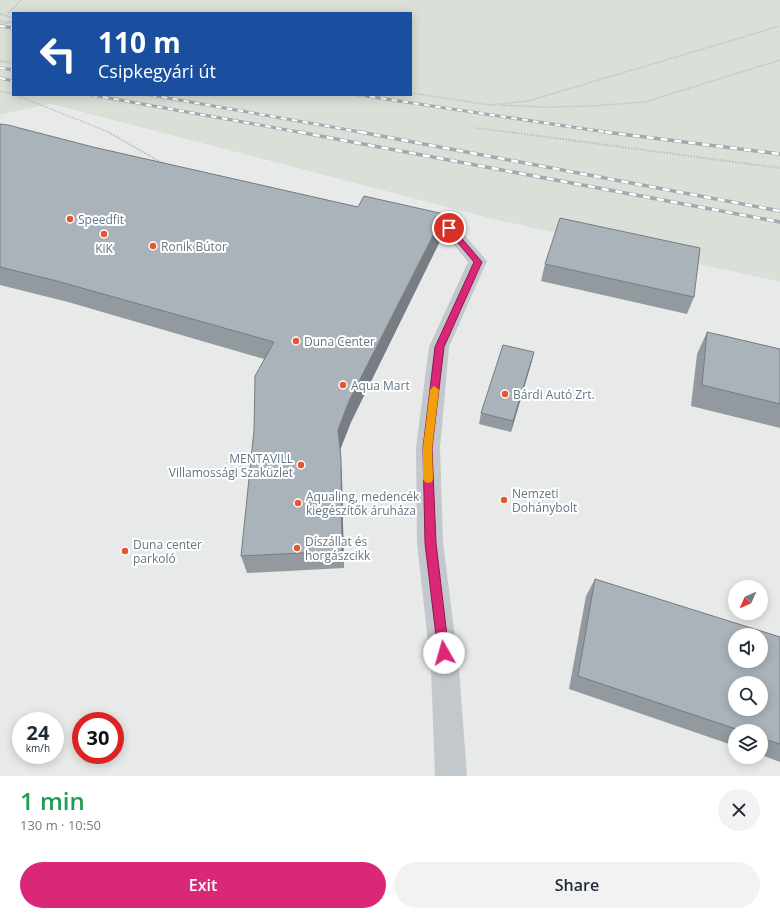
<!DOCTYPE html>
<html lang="en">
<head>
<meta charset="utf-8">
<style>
	:root { --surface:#fff; --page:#f2f2f3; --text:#1f2937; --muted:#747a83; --accent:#db2777 }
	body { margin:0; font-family:"Open Sans",sans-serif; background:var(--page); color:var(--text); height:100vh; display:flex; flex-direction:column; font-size:15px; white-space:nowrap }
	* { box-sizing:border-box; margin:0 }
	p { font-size:13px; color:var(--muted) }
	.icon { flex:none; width:22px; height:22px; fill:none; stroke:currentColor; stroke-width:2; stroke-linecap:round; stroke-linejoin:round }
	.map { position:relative; height:776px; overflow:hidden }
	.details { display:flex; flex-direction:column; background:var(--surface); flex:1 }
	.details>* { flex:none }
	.top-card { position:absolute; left:12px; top:12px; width:400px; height:84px; border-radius:0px; box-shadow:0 2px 10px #0003; background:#1a4fa0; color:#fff; overflow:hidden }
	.needle { width:26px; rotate:225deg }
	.buttons { position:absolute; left:728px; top:580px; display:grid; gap:8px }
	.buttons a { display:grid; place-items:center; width:40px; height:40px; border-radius:50%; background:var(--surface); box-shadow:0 2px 10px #0003; font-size:20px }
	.speed { position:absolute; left:12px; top:712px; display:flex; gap:8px; font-size:20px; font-weight:700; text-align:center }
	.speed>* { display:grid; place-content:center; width:52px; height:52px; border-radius:50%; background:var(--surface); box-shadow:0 2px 10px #0003; line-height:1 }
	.speed small { font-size:10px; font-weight:400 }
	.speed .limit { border:6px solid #d22; background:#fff; color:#111 }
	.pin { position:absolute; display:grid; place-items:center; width:34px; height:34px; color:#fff; margin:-17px; border:2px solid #fff; border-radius:50%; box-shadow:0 1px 4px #0007 }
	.me { position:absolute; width:44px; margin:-22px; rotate:353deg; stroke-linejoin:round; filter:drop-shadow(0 0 3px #0008) }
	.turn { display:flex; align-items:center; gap:14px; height:84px; padding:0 20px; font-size:18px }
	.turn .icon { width:52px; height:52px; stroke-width:2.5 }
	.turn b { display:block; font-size:28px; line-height:34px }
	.round { display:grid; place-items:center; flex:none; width:42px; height:42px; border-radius:21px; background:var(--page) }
	.overview { display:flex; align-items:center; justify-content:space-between; height:68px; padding:0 20px }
	h1 { font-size:24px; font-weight:600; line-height:30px; color:#1e9e55 }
	.action { display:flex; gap:8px; margin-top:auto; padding:8px 20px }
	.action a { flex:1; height:46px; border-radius:24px; background:var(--accent); color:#fff; font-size:16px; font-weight:600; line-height:46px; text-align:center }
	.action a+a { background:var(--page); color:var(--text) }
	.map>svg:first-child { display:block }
</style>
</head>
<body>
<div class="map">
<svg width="780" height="776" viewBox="0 0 780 776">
	<rect width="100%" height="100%" fill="#fafaf8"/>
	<!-- built -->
	<path fill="#e8e9e9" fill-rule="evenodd" d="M49,104l447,116 284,62v494h-780v-661zM735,587h26v26h-26zM735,635h26v26h-26zM735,683h26v26h-26zM21,721h34v34h-34zM81,721h34v34h-34zM735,731h26v26h-26z"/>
	<!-- green -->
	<path fill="#dadfd7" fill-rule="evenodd" d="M0,0h780v282l-284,-62 -446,-116 -50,11zM13,13h398v82h-398z"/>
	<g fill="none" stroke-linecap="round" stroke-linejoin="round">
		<!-- path-far1 -->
		<path stroke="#bbbfc2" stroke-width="1.5" stroke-dasharray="1.5 1.5" stroke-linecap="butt" d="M0,14l13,4
			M6,16l15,-16
			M0,25l13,-4
			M0,61l13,2
			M0,91l13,3
			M411,93l79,12 38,-4 252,-75
			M16,95l95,38
			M501,105l42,2 48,-1 54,-4 135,-42
			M476,128l40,5"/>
		<!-- path -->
		<path stroke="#bbbfc2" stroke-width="2" stroke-dasharray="1.5 1.5" stroke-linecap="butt" d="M108,132l54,31
			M509,132l271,36"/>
		<!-- minor -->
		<path fill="#c3c8cc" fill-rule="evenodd" d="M449,222l6,2 32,37 -38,86 -9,101 3,95 16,126 8,107h-32l-4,-107 -14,-126 -1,-95 13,-101 39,-85 -28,-34 3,-4z"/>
		<!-- rail-far1 casing -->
		<g stroke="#a2aab0" stroke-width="3">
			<path id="rail-far1" d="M0,26l13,2
				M0,68l13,2
				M0,78l13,3
				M92,95l212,38
				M151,95l215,38
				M359,95l253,38"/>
		</g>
		<!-- rail casing -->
		<g stroke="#a2aab0" stroke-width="3.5">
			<path id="rail" d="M299,132l481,90
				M360,132l420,79
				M605,132l175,22"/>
		</g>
		<!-- rail-far1 -->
		<use href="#rail-far1" stroke="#fff" stroke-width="2" stroke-dasharray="5.5" stroke-linecap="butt"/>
		<!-- rail -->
		<use href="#rail" stroke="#fff" stroke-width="2.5" stroke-dasharray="7" stroke-linecap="butt"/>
		<!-- path-bridge -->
		<path stroke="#bbbfc2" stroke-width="1.5" stroke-dasharray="1.5 1.5" stroke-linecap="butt" d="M0,21l13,2"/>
	</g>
	<!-- wall -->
	<path fill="#929a9f" d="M0,124l93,23 265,60 86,7 -1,21 -92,187 -11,28 2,29 2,89 -97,5 -6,-17 23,-197 -196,-57 -68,-17z
		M545,264l149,33 -7,17 -146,-33z
		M707,332l73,17v79l-89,-22 6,-52z
		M534,352l-3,12 -20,68 -32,-8 2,-11z
		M595,579l185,58v125l-19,-7v-24h-26v15l-166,-57 17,-93z"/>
	<!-- shaded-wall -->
	<path fill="#777d82" d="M444,214l-1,21 -92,187 -11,28 2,29 2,89 -2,-17 -4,-121 11,-29z
		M534,352l-3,12 -20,68 2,-11z"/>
	<!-- building -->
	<path fill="#aab3b9" stroke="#777d82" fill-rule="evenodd" d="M0,124l8,1 85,22 265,60 6,-11 80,18 -95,187 -11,29 3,29 1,92 -101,5 13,-126 1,-54 19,-34 -217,-61 -57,-14z
		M560,218l140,30 -6,49 -149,-33z
		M707,332l73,17v55l-78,-19z
		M503,345l31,7 -21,69 -32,-8z
		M595,579l185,58v107l-19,-6v-7h-19l-164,-55zM735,635h26v26h-26zM735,683h26v26h-26z"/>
	<!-- route -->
	<path fill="#db2777" stroke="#8e194d" d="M449,226l3,1 30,35 -38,85 -12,101 4,95 13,110 -1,4 -4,2 -5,-2 -1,-4 -13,-110 -2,-95 12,-101 39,-85 -27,-32 -1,-2z"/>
	<!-- slow -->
	<path fill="#f59e0b" d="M434,386l5,4 -7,58 1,31 -1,3 -4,1 -3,-1 -2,-3v-31l7,-58z"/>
	<!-- markers -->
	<g fill="#e4572e" stroke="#fff" stroke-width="1.5">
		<circle cx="70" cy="219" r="4"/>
		<circle cx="104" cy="234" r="4"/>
		<circle cx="153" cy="246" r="4"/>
		<circle cx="296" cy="341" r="4"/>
		<circle cx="343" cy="385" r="4"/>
		<circle cx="505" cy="394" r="4"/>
		<circle cx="301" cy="465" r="4"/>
		<circle cx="504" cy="500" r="4"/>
		<circle cx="298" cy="503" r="4"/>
		<circle cx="297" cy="548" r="4"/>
		<circle cx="125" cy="551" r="4"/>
	</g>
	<g text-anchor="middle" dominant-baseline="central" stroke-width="4" stroke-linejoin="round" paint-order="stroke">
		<!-- poi labels -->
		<g font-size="12" fill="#657683" stroke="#fff" text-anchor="start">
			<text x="78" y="219">Speedfit</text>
			<text x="161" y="246">Ronik Bútor</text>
			<text x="104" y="248" text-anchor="middle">KiK</text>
			<text x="304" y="341">Duna Center</text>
			<text x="351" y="385">Aqua Mart</text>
			<text x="513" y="394">Bárdi Autó Zrt.</text>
			<text x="293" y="458" text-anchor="end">MENTAVILL<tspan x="293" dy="14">Villamossági Szaküzlet</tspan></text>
			<text x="512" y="493">Nemzeti<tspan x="512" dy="14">Dohánybolt</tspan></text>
			<text x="306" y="496">Aqualing, medencék<tspan x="306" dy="14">kiegészítők áruháza</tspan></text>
			<text x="305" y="541">Díszállat és<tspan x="305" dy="14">horgászcikk</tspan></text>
			<text x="133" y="544">Duna center<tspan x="133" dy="14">parkoló</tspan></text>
		</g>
	</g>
</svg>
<div class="buttons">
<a><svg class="needle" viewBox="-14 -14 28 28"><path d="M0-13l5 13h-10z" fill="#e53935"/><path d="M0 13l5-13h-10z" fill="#747a83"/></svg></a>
<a><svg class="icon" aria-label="sound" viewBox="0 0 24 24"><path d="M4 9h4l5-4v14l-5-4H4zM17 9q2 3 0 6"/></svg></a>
<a><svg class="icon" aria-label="search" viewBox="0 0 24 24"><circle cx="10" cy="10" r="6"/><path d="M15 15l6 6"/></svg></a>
<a><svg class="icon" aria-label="layers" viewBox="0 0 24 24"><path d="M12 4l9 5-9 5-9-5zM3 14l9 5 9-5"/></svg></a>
</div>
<div class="speed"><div>24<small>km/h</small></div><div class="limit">30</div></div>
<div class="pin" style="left:449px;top:228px;background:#d93025"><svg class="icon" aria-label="arrive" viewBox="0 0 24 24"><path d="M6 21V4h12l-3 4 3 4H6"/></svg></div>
<svg class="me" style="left:444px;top:653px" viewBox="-20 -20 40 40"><circle r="19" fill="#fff"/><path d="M0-13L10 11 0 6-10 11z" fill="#db2777"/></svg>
<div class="top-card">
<div class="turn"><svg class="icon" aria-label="left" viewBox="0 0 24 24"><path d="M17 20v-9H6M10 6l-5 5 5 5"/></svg><div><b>110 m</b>Csipkegyári út</div></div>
</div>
</div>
<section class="details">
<div class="overview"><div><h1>1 min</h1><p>130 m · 10:50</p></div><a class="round"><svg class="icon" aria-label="close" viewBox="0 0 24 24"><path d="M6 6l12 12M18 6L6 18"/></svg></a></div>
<div class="action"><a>Exit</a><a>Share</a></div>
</section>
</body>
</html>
